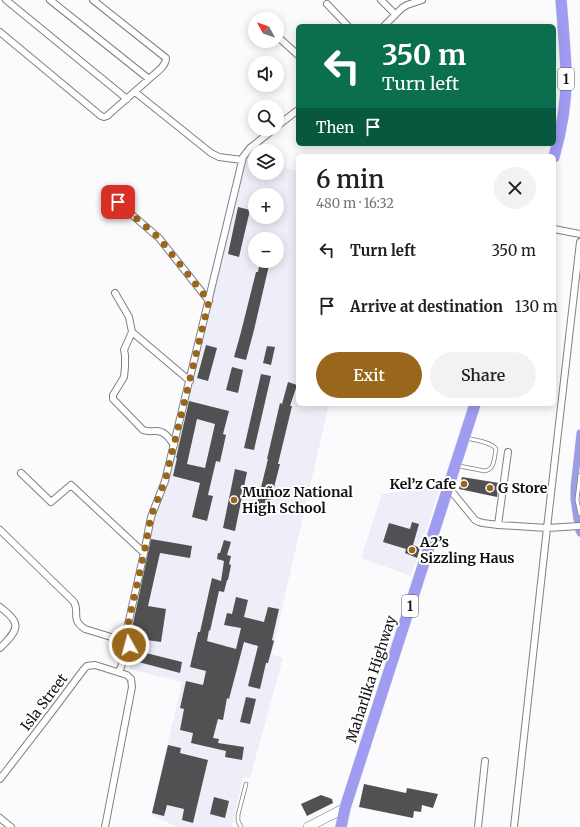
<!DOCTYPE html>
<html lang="en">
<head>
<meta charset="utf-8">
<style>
	:root { --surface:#fff; --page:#f2f2f2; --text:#202124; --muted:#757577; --accent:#99671b }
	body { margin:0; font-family:Merriweather,serif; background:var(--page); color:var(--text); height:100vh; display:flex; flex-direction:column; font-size:15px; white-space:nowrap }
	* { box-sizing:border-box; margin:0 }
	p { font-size:13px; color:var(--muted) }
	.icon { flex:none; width:22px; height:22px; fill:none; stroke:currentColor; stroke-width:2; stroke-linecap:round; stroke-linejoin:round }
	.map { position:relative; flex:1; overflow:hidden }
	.drawer { position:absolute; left:296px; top:154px; width:260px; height:252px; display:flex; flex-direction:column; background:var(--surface); border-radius:6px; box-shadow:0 2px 10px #0003 }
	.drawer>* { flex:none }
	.hud { position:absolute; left:296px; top:24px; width:260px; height:122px; border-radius:6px; box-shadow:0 2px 10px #0003; background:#0b6e4f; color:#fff; overflow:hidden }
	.needle { width:26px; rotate:310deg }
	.fabs { position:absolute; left:248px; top:12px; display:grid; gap:8px }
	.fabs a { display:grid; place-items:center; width:36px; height:36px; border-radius:50%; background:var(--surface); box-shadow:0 2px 10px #0003; font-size:20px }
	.pin { position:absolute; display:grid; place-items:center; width:34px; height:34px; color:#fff; margin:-17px; border-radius:8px; box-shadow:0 2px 6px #0006 }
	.me { position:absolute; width:44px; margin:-22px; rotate:353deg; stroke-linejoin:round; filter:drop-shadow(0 0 3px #0008) }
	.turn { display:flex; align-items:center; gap:14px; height:84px; padding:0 20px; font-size:18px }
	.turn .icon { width:52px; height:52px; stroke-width:2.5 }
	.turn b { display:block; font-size:28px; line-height:34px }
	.then { display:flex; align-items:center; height:38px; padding:0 20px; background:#0003; gap:8px; font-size:15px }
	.round { display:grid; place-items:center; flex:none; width:42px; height:42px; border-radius:21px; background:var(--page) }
	.summary { display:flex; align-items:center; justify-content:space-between; height:68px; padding:0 20px }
	h1 { font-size:24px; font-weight:600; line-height:30px }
	.button { display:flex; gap:8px; margin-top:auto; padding:8px 20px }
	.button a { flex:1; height:46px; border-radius:24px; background:var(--accent); color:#fff; font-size:16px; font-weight:600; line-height:46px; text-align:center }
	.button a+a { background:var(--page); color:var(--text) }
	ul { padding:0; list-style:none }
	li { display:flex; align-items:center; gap:12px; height:56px; padding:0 20px }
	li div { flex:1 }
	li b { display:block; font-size:15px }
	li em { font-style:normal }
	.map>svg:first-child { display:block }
</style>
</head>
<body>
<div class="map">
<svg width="580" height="827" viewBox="0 0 580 827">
	<rect width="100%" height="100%" fill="#fbfbfe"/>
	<!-- built -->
	<path fill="#edeef7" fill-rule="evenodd" d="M247,157l8,2v14h22v-7l21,5v233h31l-47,204 -10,46 11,4 -33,120 -7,-1 -11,50h-54l-27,-12 31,-133 -53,-13 7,-27 -9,-3 27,-122 13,-34zM255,195h22v22h-22zM255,239h22v22h-22z
		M441,486l-21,62 -12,-4 -3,9 12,5 -6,18 -50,-18 21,-64z"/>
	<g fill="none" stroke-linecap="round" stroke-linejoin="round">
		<!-- canal -->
		<path stroke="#9c9de3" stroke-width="7" d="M577,520l-3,-21v-12l6,-54
			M579,531l1,2"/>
	</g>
	<!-- building -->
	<path fill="#515154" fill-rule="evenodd" d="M238,207l12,3 -11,47 -11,-3z
		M260,261h10l-16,69 -8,30 -12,-3 7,-25 15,-60h2z
		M206,345l11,3 -9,33 -11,-3z
		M267,346l8,1 -4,18 -8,-2z
		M232,367l11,3 -5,23 -12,-3z
		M261,374l10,2 -17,74 -10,-2z
		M288,382l9,3 -7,21h2l-14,58h2l-13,51 -12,-3 13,-53h-1l13,-56 2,1z
		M189,401l40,10 -6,23 3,1 -6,27 -4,-1 -8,34 5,1 -6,25 -15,-4 8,-34 -27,-7 4,-18h-1zM197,419l18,5 -10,44 -18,-4z
		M235,469l12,3 -12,59 -12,-3z
		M462,477l37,6 -2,14 -38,-8z
		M412,522l7,2 -6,21 7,3 -3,10 -12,-5 1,-4 -23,-7 6,-19 21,6z
		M151,539l41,7 -2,12 -30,-5 -12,53 18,3 -5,33 -14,-2v-4l-16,-3z
		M224,540l7,2 -4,13 4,1 -2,8 2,1 -3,15h-1l-3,12 -5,-1 -9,40 -1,-1 -2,11 29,8 5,-21 -17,-3 3,-12 5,1 4,-17 12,3 -4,17 20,5 4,-15 11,2 -7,31 2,1 -6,22h-2l-6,26 -12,-3 10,-40 -14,-4 -15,57 -2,-1 -4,22 -5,-1 -5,19 6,1 -1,4 26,4 -2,13 -17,-3 1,-6 -35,-8 2,-10 -13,-3 4,-21 -4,-1 6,-27 17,4 3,-14 -16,-4 8,-35h2l12,-54 9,3 3,-20 -7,-2 1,-6h2z
		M134,650l48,12 -2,11 -49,-13z
		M246,697l10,2 -6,25 -10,-2z
		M168,745l13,3 -1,5 28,7 -15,63 -11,-3 2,-11 -17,-4 -3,11 -12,-3z
		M364,784l42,9 1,-5 31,6 -5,14 -11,-3 -1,7 -7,-1 -1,7 -54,-11z
		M321,795l11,4 1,4 -26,13 -6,-12z
		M214,797l15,4 -4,17 -15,-4z"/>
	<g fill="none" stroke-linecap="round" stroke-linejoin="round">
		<!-- service casing -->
		<g stroke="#808083" stroke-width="4.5">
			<path id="service" d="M459,466l26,5c10,-2 9,-13 11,-22 -4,-7 -22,-9 -30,-11
				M580,475l-3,25 3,14
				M241,827l-3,-6v-6l8,-31"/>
		</g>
		<!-- minor casing -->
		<g stroke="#808083" stroke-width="8">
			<path id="minor" d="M6,0l121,99
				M93,0l73,58c0,9 -11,15 -17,21
				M381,0l14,14
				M327,4l21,22
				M384,26l18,-18 5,-3 15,-5
				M0,32l101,84 3,1 3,-1 42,-37 -99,-79
				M277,36l21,19
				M135,92l76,61 8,4 23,3
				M277,126l21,-16
				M117,202l42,36 50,63
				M554,229l26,5
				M115,293l14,24 3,15 58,49
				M132,332l-8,18 1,5v12l-1,10 -11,18v4l30,31c5,2 9,1 13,1 9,0 13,7 18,14
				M21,473l30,29 20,-17 73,68
				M448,487l27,33 4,2 4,1 15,2 49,3 33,-2
				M498,525l10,-73
				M0,530l74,72c6,11 -4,17 11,27l39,12
				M0,607c5,4 11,8 14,14 6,9 -8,21 -14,27
				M119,672l10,-25 -1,-5 -4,-1 1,-3 19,-85 7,-36 14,-36 78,-324 7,-9 24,-19
				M0,779l51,-66 33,-44 3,-3 8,-1 32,10 4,4 1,8 -27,140
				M0,818l11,9
				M478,827l7,-66
				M514,827l33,-299 33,-286"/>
		</g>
		<!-- secondary casing -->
		<g stroke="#808083" stroke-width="10">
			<path id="secondary" d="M308,827l37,-19"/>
		</g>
		<!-- trunk casing -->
		<g stroke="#d9d9d9" stroke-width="12">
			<path id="trunk" d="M554,157c8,-28 13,-57 12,-86 -1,-24 -3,-47 -5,-71
				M341,827l4,-19 130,-404"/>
		</g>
		<!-- service -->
		<use href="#service" stroke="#fff" stroke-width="3"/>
		<!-- minor -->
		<use href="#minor" stroke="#fff" stroke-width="6"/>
		<!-- secondary -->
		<use href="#secondary" stroke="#fff" stroke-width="9"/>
		<!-- trunk -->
		<use href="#trunk" stroke="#9f9cf2" stroke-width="11"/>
	</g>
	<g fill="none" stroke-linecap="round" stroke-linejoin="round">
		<!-- route -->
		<path stroke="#99671b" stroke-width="7" stroke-dasharray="0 12.6" d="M118,202l41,36 50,63 -44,180 -14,35 -7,37 -19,85 -1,3h3l2,4"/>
	</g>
	<!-- markers -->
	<g fill="#99671b" stroke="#fff" stroke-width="1.5">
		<circle cx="464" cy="484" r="4"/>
		<circle cx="490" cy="488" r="4"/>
		<circle cx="234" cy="500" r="4"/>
		<circle cx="412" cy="550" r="4"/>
	</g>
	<g text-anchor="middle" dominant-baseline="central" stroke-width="4" stroke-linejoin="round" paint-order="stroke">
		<!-- shield labels -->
		<g fill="#fff" stroke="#59595a" stroke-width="1">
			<rect x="558" y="68" width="16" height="22" rx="3"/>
			<rect x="402" y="595" width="16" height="22" rx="3"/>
		</g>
		<g font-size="13" font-weight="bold" fill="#121213">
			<text x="566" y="79">1</text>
			<text x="410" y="606">1</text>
		</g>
		<!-- poi labels -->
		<g font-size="14" font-weight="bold" fill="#121213" stroke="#fff" text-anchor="start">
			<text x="456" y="484" text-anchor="end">Kel’z Cafe</text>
			<text x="498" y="488">G Store</text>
			<text x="242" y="492">Muñoz National<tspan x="242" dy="16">High School</tspan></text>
			<text x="420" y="542">A2’s<tspan x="420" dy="16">Sizzling Haus</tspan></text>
		</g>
		<!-- street labels -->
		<g font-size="14" fill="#121213" stroke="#fff">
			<text transform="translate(371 679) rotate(-72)">Maharlika Highway</text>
			<text transform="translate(44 702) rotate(-53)">Isla Street</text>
		</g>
	</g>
</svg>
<div class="fabs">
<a><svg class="needle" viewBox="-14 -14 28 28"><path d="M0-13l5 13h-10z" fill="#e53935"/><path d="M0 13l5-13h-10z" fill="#757577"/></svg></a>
<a><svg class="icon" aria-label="sound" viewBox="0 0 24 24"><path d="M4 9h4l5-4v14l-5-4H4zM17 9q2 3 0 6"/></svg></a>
<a><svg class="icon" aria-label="search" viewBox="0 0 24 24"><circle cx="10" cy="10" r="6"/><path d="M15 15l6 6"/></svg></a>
<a><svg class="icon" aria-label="layers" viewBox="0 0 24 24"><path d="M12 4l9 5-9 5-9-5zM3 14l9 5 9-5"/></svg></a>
<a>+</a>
<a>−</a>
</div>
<div class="pin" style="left:118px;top:202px;background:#d93025"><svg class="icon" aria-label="arrive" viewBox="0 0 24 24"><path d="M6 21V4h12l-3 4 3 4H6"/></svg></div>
<svg class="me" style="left:129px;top:645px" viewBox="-20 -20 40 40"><circle r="17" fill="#99671b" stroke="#fff" stroke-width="3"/><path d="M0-11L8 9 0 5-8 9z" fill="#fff"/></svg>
<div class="hud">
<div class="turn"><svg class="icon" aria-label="left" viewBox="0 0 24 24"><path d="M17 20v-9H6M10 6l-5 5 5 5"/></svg><div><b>350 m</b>Turn left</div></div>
<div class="then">Then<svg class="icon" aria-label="arrive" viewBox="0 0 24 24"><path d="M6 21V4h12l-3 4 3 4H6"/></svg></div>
</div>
<section class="drawer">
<div class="summary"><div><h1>6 min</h1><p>480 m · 16:32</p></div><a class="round"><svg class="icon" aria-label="close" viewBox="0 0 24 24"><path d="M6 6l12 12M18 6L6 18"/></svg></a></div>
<ul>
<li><svg class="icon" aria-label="left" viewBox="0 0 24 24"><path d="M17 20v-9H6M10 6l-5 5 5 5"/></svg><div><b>Turn left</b></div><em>350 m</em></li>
<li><svg class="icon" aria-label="arrive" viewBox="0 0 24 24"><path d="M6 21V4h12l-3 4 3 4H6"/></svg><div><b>Arrive at destination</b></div><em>130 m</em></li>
</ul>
<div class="button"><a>Exit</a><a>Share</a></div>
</section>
</div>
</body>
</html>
